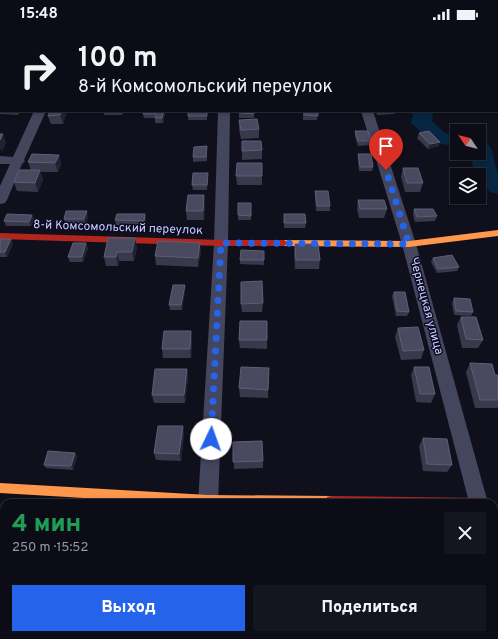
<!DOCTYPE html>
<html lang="ru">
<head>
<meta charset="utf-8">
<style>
	:root { --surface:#0c0c16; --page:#15151f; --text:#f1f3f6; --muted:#9a9ba1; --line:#2c2c35; --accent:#2563eb }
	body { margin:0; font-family:Overpass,sans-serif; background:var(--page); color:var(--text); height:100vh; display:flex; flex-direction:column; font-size:15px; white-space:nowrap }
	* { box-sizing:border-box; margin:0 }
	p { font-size:13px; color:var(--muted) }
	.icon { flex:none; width:22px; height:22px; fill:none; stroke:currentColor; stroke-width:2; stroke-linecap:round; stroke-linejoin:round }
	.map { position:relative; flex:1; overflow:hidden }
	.panel { position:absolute; left:0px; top:471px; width:498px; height:140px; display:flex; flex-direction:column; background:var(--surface); border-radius:12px 12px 0 0; box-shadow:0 2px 6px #0003,0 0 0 1px var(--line) }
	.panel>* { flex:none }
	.top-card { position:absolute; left:0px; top:0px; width:498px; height:84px; box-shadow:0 2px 6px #0003,0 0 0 1px var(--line); background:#0c0c16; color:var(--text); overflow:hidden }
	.needle { width:26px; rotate:305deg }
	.fabs { position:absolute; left:450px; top:96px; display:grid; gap:8px }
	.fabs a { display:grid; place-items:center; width:36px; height:36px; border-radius:0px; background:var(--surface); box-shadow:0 2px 6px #0003,0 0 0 1px var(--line); font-size:20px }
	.pin { position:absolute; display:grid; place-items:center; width:34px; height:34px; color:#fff; margin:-41px -17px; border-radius:50% 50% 50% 0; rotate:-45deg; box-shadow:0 0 4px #0007 }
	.pin .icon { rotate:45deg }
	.me { position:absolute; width:44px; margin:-22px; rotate:3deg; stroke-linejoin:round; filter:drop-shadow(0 0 3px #0008) }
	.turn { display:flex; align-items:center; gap:14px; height:84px; padding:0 12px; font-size:18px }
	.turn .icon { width:52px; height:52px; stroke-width:2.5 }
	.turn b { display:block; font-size:28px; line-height:34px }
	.round { display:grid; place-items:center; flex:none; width:42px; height:42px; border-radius:0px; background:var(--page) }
	.summary { display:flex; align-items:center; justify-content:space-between; height:68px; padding:0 12px }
	h1 { font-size:24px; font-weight:800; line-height:30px; color:#1e9e55 }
	.button { display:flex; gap:8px; margin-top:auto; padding:8px 12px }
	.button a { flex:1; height:46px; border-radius:0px; background:var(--accent); color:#fff; font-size:16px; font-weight:800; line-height:46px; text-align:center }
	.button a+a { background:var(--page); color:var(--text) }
	.status { display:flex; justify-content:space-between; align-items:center; height:28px; padding:0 20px; background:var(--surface); direction:ltr }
	.status svg { height:11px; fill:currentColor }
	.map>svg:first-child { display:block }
</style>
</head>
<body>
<div class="status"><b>15:48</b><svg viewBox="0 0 49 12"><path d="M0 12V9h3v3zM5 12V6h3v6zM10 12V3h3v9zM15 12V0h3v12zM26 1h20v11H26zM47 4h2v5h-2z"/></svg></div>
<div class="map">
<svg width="498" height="611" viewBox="0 0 498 611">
	<rect width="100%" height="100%" fill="#10101d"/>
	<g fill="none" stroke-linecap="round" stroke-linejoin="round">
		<!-- river -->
		<path fill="#072642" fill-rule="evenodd" d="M442,0h17v1h-17z
			M410,83h21l2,3 -1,7 13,12 12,2v12l-25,-5 -21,-19 2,-8z
			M479,115l10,2 3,5 2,11 4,12v21l-8,-2 -11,-14v-3h-2l-4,-9 -3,-13h9z"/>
		<!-- street -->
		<path fill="#44465e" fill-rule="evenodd" d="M70,0h10v1h-10z
			M224,0h10v1h-10z
			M330,0h10v1h-10z
			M0,25h1v6h-1z
			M0,69h1v6h-1z
			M34,83h12l-22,49 1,1 -3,3 -15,36 -2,3 -5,1v-18l10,-22h-10v-8l13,1z
			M218,83h12l-2,132 -10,260h-20l16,-260z
			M361,83h12l43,133 72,259 -19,-1 -67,-258z
			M198,607h22v4h-22z"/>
		<!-- slow -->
		<path fill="#ff974d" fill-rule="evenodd" d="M498,202v6l-89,11 -125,-1 -4,-3 4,-3 125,1z
			M0,455l208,12 123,1 4,1 2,4 -1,2h-168l-168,-10z"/>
		<!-- jam -->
		<path fill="#b3261e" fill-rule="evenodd" d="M0,205l221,7h63l4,3 -4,3h-63l-221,-7z
			M331,468l155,2 4,1 2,4h-166l1,-6z"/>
	</g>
	<!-- wall -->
	<path fill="#39394c" d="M48,0h14l-1,1h-13z
		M162,0h10v1h-10z
		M284,0h15v1h-15z
		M1,78v5h19l-2,4 -18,-1v-7z
		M67,83l-4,13h-12l-3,-8z
		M104,83h20l-2,4h-18z
		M207,83v9h-19v-4z
		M239,83h15v7h-15z
		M303,83h15l-1,9h-14z
		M376,83h18v3l-17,1z
		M165,85l-2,10h-8v-5h-11l-1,-4z
		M239,92l20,9v9l-18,1 -2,-10z
		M355,103l16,10 -1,4 -12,1 -3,-10z
		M419,105l20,13 -11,3 -11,-11z
		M242,113l20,9v9l-20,1z
		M207,118v15l-14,1v-5z
		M358,126l15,13 -1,4h-13l-1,-13z
		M59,127l2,9 -3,8h-18l3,7 -5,13 -21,-1 -3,-9 17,-12 -3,-8z
		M262,135v22h-25l-1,-9z
		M403,140l20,15 -3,9h-15l-4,-15z
		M208,150l-1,12h-14l-1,-5z
		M315,163l15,15v5h-14l-1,-15z
		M358,172l29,9 -3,9h-25l-2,-9z
		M251,175v17h-13v-5z
		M205,176l-1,16h-17l-1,-9z
		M414,181l23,7 -2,5 -20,1 -2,-8z
		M145,186l1,5 -1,6h-29l-1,-5z
		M284,186l22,9 -1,5h-21z
		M32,187l2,4 -3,7h-25l-2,-5z
		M88,188l-2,8h-21l-1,-5z
		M108,210l29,9 -3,14h-15l-1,5h-12l-2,-9z
		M0,211h11l2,5 -6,13h-7z
		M295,216l25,16 -1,9h-24l-1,-16z
		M88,220l-5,14h-13l-2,-5z
		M264,223v14l-24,-1v-4z
		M201,224l-3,15 -42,-2 -1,-9z
		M433,230l26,9 -2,4 -20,2 -6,-11z
		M185,257v5l-3,20h-12l-1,-5z
		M394,264l15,20 -2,4h-11l-4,-20z
		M454,270l19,14 -2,4 -17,-1 -2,-12z
		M263,275l-1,9h-20l-1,-8z
		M461,289l22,23 -5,8h-16l-5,-23z
		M267,293v28l-27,-1 -1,-8z
		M398,300l26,22 -3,9 -20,1 -6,-23z
		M192,312l-1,18h-28l-1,-9z
		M470,335l25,12h3v32l-1,1h-22l-9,-36z
		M414,339l21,27 -4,9 -15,-1 -5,-27z
		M269,340l-1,30 -28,-1 -1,-9z
		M187,341l1,9 -3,25h-31l-2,-8z
		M184,406l-3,27 -25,-1 -2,-7z
		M423,410l29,27 -5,7 -24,-1 -4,-25z
		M233,414l30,19v7l-29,1z
		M75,425l2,3 -4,14 -27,-2 -2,-3z"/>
	<!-- shaded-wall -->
	<path fill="#222231" d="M1,15v6l-1,2v-6z
		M17,83h3l-2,4z
		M62,83h5l-4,13 -3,-9z
		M121,83h3l-2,4z
		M164,83h1v2l-2,10 -1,-5z
		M3,106l3,9 -4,9 -2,-4v-8z
		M440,114l-1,4 -11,3 2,-5z
		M59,127l2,9 -3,8 -3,-9z
		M40,142l3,9 -5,13 -3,-9z
		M204,167l1,9 -1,16 -1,-9z
		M87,183l1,5 -2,8 -2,-5z
		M145,186l1,5 -1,6 -1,-4z
		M32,187l2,4 -3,7 -2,-4z
		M135,210l2,9 -3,14 -2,-9z
		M11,211l2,5 -6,13 -2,-5z
		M86,215l2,5 -5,14 -1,-5z
		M200,215l1,9 -3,15v-9z
		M117,224l2,9 -1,5 -2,-9z
		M185,257v5l-3,20 -1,-5z
		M191,303l1,9 -1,18 -1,-9z
		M187,341l1,9 -3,25 -1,-8z
		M183,398l1,8 -3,27 -2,-7z
		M75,425l2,3 -4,14 -2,-4z
		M157,607h3l-1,4h-3z"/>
	<!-- building -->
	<path fill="#494960" stroke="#5d5e79" d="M89,0h10v1h-10z
		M134,0h9l-1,1h-8z
		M198,0h11v1h-11z
		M243,0h18v1h-18z
		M50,83h12l-2,4 -12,1z
		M144,83h20l-2,7h-7l1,-4h-13z
		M188,83h19v5h-19z
		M239,83h15v3l-15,-1z
		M304,83h14v5l-14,-1z
		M257,91l2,10 -18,1 -2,-10z
		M355,103h13l3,10h-13z
		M429,103l11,11 -10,2 -11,-11z
		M0,106h3l-3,6z
		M242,113h19l1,9 -20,1z
		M207,118l-1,11h-13l1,-10z
		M32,126l27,1 -4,8 -27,-1z
		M358,126h13l2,13h-13z
		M237,135h25v13h-26z
		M403,140h15l5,15h-16z
		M19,142h21l-5,13 -21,-1z
		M193,145h15l-1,12h-15z
		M315,163h13l2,15h-13z
		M188,167h16l-1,16h-17z
		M358,172h26l3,9h-27z
		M238,175h13v13l-13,-1z
		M414,181h19l4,7 -20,1z
		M66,183h21l-3,8h-20z
		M7,186l25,1 -3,7 -25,-1z
		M117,186h28l-1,7 -29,-1z
		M284,186h21l1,9h-22z
		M108,210h27l-3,14h-15l-1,5h-12z
		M0,211h11l-6,13h-5z
		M158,213l42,2 -2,15 -43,-2z
		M73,215h13l-4,14h-14z
		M295,216h23l2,16h-24z
		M241,222l23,1v9h-24z
		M452,227l7,12 -21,2 -5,-11z
		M262,253l1,22 -22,1v-22z
		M173,257h12l-4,20h-12z
		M394,264h11l4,20 -12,-1z
		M454,270l16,1 3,13 -17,-1z
		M461,289h15l7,23 -17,-1z
		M240,293h27v19h-28z
		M418,299l6,23 -21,1 -5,-23z
		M164,303h27l-1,18h-28z
		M470,335l22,1 3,11h3v25h-18z
		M241,339l28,1 -1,22 -29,-2z
		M414,339h15l6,27h-15z
		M155,341h32l-3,26h-32z
		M158,398h25l-4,28 -25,-1z
		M423,410l24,1 5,26 -25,-1z
		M262,413l1,20 -30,1v-20z
		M48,423l27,2 -4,13 -27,-1z
		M126,607h31l-1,4h-31z"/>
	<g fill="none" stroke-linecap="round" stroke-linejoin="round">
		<!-- route -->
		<path stroke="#2563eb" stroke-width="7" stroke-dasharray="0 12.6" d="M211,411l10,-196 188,1 -23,-74"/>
	</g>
	<g text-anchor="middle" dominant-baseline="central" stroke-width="3" stroke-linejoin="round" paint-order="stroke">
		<!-- street labels -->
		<g font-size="12" fill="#cccfff" stroke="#0b0b22">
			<text transform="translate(118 200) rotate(2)">8-й Комсомольский переулок</text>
			<text transform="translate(426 278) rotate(75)">Чернецкая улица</text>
		</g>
	</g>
</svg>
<div class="fabs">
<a><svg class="needle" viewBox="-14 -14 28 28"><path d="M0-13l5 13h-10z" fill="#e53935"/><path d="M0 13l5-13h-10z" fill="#9a9ba1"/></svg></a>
<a><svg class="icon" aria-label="layers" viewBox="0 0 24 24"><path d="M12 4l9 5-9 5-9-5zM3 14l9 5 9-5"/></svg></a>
</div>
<div class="pin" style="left:386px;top:142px;background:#d93025"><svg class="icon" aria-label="arrive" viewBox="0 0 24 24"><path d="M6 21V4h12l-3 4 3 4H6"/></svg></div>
<svg class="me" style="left:211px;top:411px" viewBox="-20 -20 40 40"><circle r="19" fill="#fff"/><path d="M0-13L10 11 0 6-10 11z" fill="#2563eb"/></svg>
<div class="top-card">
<div class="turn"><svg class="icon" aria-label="right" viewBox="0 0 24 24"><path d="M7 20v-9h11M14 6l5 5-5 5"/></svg><div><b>100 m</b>8-й Комсомольский переулок</div></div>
</div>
<section class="panel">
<div class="summary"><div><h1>4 мин</h1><p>250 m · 15:52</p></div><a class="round"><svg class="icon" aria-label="close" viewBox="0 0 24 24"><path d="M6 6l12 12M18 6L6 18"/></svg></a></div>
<div class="button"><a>Выход</a><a>Поделиться</a></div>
</section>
</div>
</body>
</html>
